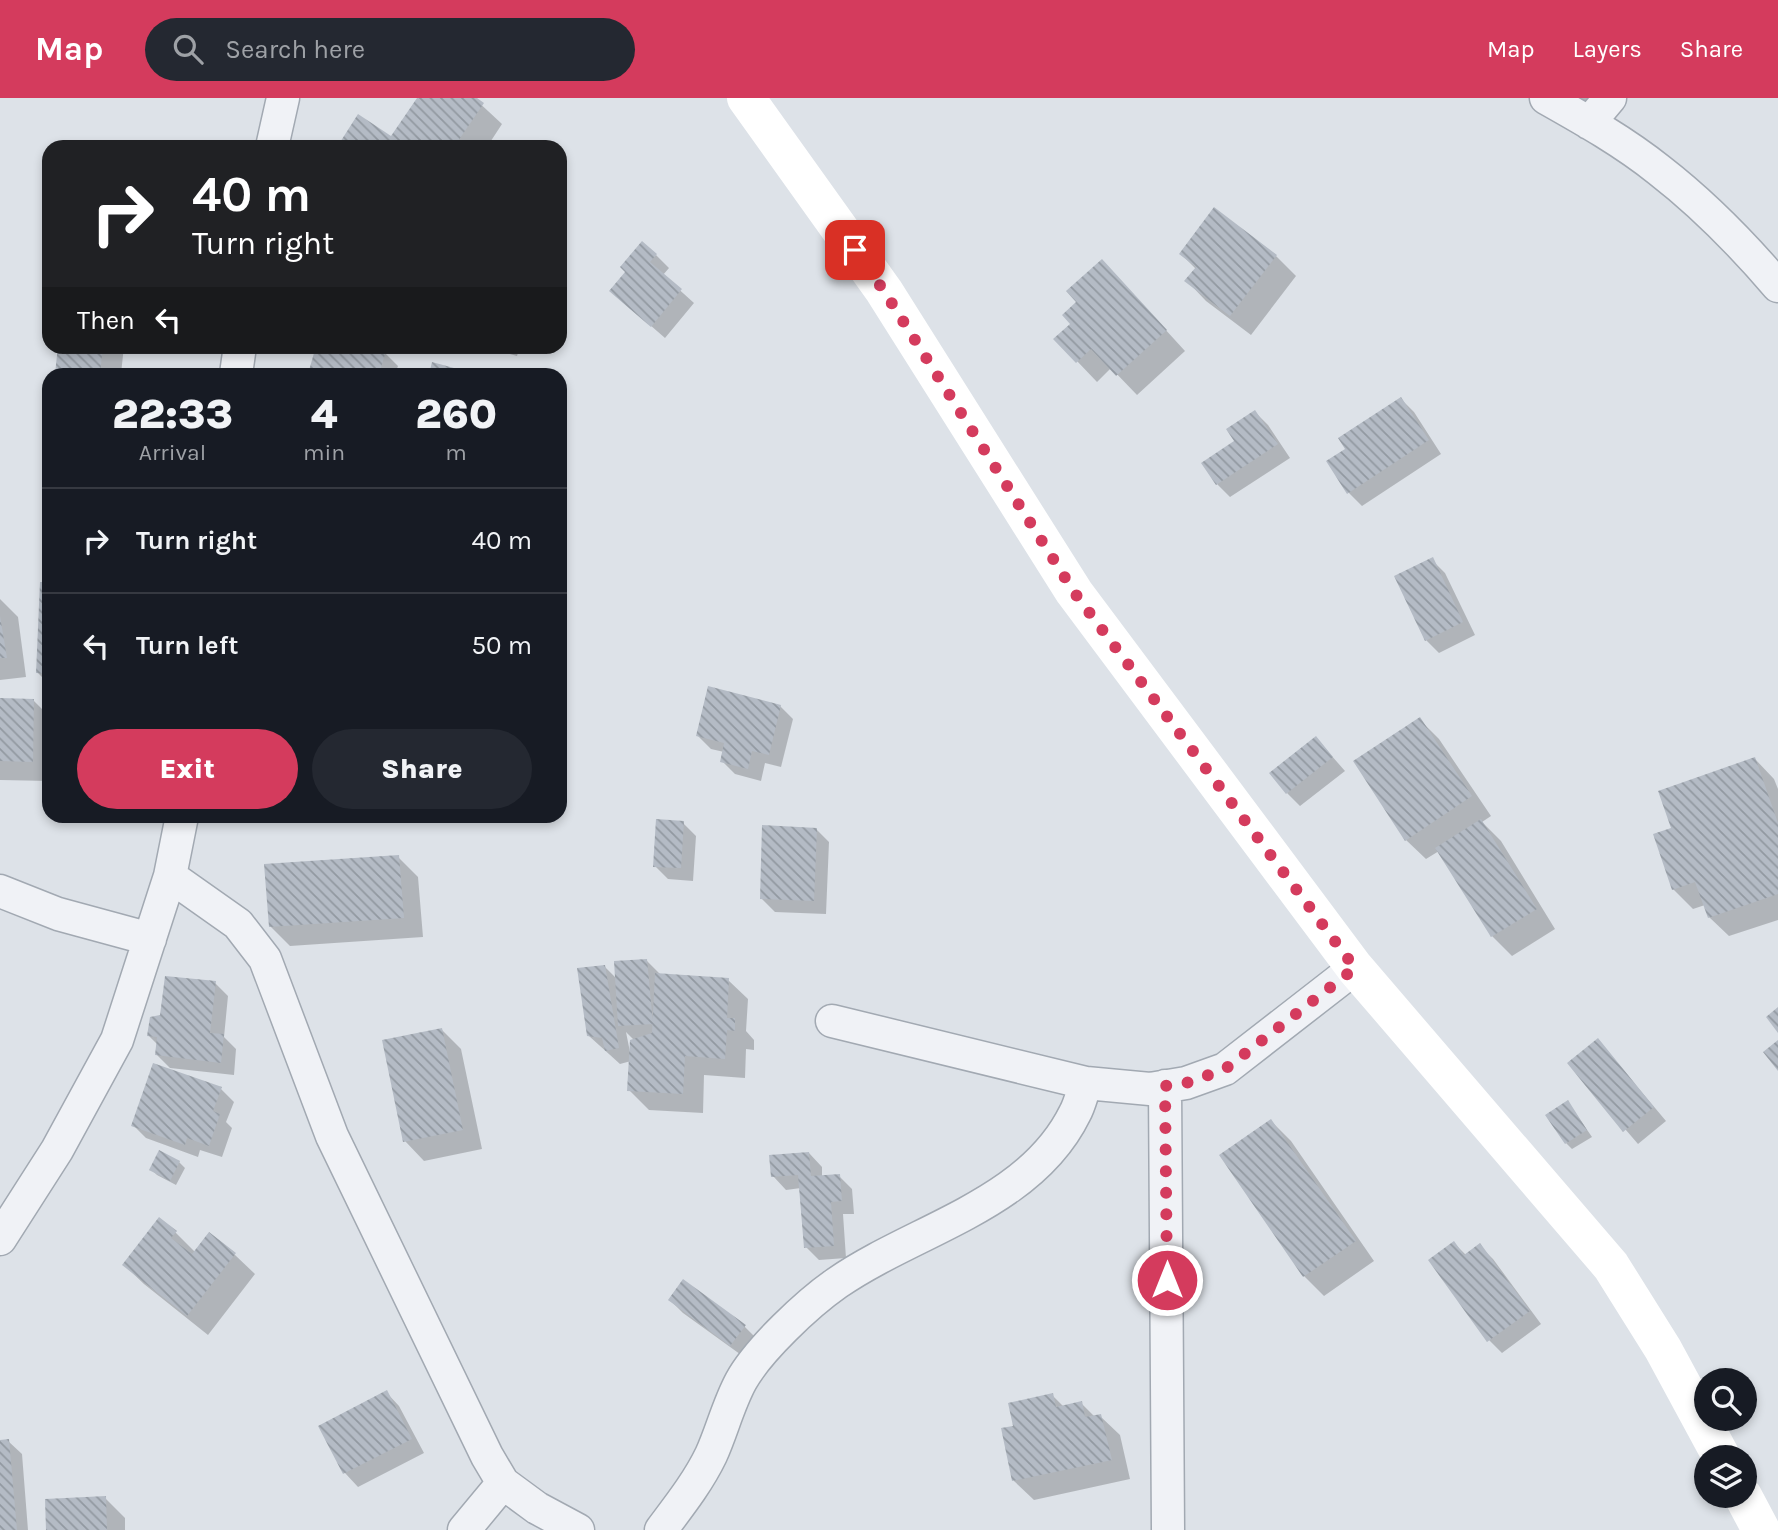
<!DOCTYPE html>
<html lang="en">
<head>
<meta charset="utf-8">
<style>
	:root { --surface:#171b24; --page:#242831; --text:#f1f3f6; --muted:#9ea1a6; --line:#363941; --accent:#d43b5d }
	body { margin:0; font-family:Karla,sans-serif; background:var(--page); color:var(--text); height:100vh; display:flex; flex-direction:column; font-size:26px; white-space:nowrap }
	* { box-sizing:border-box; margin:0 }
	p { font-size:23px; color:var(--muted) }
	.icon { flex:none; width:38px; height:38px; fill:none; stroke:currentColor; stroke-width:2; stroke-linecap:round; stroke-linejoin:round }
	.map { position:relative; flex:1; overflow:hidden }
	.drawer { position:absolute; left:42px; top:270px; width:525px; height:455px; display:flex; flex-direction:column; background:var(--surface); border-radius:21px; box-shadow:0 4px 10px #0003 }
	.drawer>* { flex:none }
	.guide { position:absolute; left:42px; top:42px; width:525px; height:214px; border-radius:21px; box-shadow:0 4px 10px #0003; background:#202124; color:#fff; overflow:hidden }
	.buttons { position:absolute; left:1694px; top:1270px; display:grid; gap:14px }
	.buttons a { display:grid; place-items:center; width:63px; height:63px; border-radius:50%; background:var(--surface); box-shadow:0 4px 10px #0003; font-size:35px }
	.pin { position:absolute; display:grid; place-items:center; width:60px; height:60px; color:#fff; margin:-30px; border-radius:14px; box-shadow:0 4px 10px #0006 }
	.me { position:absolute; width:77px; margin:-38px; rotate:0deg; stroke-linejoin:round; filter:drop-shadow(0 0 5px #0008) }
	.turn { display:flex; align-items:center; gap:24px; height:147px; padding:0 35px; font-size:32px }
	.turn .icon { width:91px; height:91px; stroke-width:2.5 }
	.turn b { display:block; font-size:49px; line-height:60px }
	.then { display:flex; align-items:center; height:66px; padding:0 35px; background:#0003; gap:14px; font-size:26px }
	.eta { display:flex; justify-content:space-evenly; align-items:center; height:119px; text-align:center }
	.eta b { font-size:42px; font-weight:800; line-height:49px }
	.primary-button { display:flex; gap:14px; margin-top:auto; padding:14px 35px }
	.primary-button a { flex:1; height:80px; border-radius:42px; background:var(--accent); color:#fff; font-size:28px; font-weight:800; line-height:80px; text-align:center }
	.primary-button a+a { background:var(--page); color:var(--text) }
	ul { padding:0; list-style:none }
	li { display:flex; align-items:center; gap:21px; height:105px; padding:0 35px; border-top:2px solid var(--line) }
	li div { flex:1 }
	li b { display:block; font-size:26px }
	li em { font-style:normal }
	header { display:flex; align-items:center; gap:42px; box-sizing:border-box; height:98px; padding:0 35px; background:var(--accent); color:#fff }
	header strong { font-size:33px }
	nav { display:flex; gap:38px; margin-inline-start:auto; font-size:24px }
	.search { width:490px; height:63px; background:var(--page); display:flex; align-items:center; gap:18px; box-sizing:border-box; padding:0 24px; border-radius:38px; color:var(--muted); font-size:26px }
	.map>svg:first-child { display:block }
</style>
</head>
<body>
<header>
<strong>Map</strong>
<div class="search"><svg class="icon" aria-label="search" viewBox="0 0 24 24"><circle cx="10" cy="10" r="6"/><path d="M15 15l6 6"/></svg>Search here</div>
<nav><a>Map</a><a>Layers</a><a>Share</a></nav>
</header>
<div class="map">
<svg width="1778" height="1432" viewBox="0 0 1778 1432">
	<defs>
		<pattern id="building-back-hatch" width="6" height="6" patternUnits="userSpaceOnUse" patternTransform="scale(1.75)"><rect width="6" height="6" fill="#b4bbc5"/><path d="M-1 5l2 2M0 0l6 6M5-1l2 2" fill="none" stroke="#9299a1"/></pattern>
	</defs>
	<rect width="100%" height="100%" fill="#dde2e8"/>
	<!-- shadow -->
	<path fill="#0003" fill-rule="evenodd" d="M419,0h55l28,26 -15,23h-148l53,-8z
		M1561,0h36l-10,16z
		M1181,156l95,2 20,20 -45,59 -45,-34 -19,-20 9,-12z
		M656,157l13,13 -6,7 31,28 -29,35 -54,-47z
		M1121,183l64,70 -48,44 -26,-27 -14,14 -41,-43z
		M60,248h64l-3,28h-64z
		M318,248l67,7 13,13 -3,8h-86z
		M480,248h40l-3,10z
		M521,248h17l-2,5z
		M1401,301l13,13 27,42 -79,52 -13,-13 -1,-43z
		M1255,314l13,13 22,33 -60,39 -13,-13 20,-42z
		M1432,462l13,13 30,62 -36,18 -13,-13z
		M49,486v100l-11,-11z
		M0,501l18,18 8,60 -26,3z
		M0,602l34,1 15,15v65l-49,-1z
		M780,608l13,13 -12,48 -16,-4 -4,18 -26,-7 -13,-13 2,-9 -13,-3 -13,-13z
		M1419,621l20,20 52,77 -9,6 19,19 54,88 -43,27 -20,-20 -53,-85 -13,8 -20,-19z
		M1316,640l29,33 -45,35 -13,-13z
		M1755,661l19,20 4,10v131l-49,16 -20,-19 -4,-12 -12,4 -20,-20v-60z
		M683,725l13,13 -3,45 -25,-2 -13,-13z
		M816,731l13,13 -3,72 -51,-2 -13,-13z
		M398,759l20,20 5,60 -133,9 -20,-20z
		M647,863l13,13 68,6 20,19 -2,32 8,9v10l-8,-1 -1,29 -41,-3 -1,38 -54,-3 -20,-20 2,-29 -11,3 -31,-28 15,-70 13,13zM626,934l9,9 -5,11z
		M215,885l13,13 -4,41 12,12 -2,26 -64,-7 -13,-13 1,-10 -9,-9 13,-20z
		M441,931l20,20 21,100 -58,12 -19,-20z
		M1598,942l68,81 -28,23 -69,-80z
		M221,991l13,13 -8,20 6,6 -10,29 -22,-7 -2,7 -52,-19 -13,-13z
		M1568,1004l24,35 -20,12 -6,-6z
		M1271,1023l20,20 83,120 -50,35 -20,-20z
		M809,1055l13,14v10l17,-1 13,13 2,25h-11l3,44 -27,2 -13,-13 -5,-59 -15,2 -13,-14z
		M179,1064l6,6 -9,17 -19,-10 -6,-6z
		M175,1134l20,20 14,-18 26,21 20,19 -47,61 -64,-51 -20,-19z
		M1454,1145l12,12 14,-9 13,13 48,65 -39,29 -13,-13z
		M670,1202l74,26 13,13 -13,18 -61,-44z
		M386,1294l13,14 25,47 -66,34 -13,-14 -25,-47z
		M1052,1297l12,12 17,-4 14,14 5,-1 20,19 10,44 -96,21 -20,-19 -11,-51 12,-3z
		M8,1343l14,13 6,76h-28v-88z
		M105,1400l20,20v12h-77z"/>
	<!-- building -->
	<path fill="url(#building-back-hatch)" d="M417,0h60l7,5 -30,44h-117l21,-33 33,22z
		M1214,109l63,48 -47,61 -46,-35 12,-14 -17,-13z
		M642,143l15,13 -7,8 32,27 -31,38 -42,-36 16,-19 -5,-5z
		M1102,161l65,71 -51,46 -25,-27 -15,14 -23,-24 17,-15 -8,-9 14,-13 -10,-11z
		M58,248h45l-3,28h-45z
		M316,248h54l16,5 -7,23h-71z
		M432,264l44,12h-47z
		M1401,299l28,43 -82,54 -21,-33 19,-12 -7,-11z
		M1255,312l23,34 -62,41 -15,-22 33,-22 -8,-12z
		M1433,459l30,65 -38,19 -31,-65z
		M40,484h9v92l-13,-1z
		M0,518l7,42h-7z
		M708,588l73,19 -12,50 -17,-4 -4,18 -28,-7 4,-19 -28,-7z
		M0,600l34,1 -1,63 -33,-1z
		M1420,619l52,79 -67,45 -52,-80z
		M1316,638l17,21 -47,37 -17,-21z
		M1755,659l23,66v71l-70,24 -13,-36 -23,8 -19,-56 18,-6 -13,-37z
		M656,721l28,2 -3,47 -28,-1z
		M1481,721l56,90 -46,28 -56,-89z
		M762,727l55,3 -3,73 -54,-2z
		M399,757l5,63 -135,9 -5,-63z
		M647,861l6,65 -35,2 -4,-65z
		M605,867l14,83 -14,3 -3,-13 -15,-2 -10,-68z
		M655,875l74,5 -2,40h8v13l-8,-1 -2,29 -40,-3 -2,38 -56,-3 3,-51 22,-7z
		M165,878l51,5 -6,52 14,1 -3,29 -66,-8 2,-18 -10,-1 3,-19 10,-2z
		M1778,909v26l-12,-16z
		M442,930l21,102 -60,12 -21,-102z
		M1598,940l56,69 -31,25 -56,-69z
		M1778,942v31l-15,-19z
		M153,965l69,24 -9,24 7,3 -11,32 -22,-8 -2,7 -54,-19z
		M1568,1002l19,30 -22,14 -20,-29z
		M1271,1021l85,122 -53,36 -84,-122z
		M159,1052l21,11 -10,20 -21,-11z
		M809,1054l2,24 29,-2 2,27 -11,1 3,44 -30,2 -6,-73 -27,2 -2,-22z
		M159,1119l18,14 -6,7 21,16 17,-22 27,21 -49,63 -65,-51z
		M1454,1143l10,14 16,-12 50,68 -43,31 -59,-82z
		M683,1181l63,46 -16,21 -62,-46z
		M387,1292l25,49 -69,35 -25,-48z
		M1053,1295l3,14 26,-6 3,16 16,-3 11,46 -100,21 -11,-53 12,-2 -5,-23z
		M9,1341l8,91h-17v-90z
		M106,1398l1,34h-61l-1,-31z"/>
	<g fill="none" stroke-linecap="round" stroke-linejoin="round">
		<!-- street casing -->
		<g stroke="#a2a9b2" stroke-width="35">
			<path id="street" d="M1546,0c39,22 78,44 113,72 44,34 83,74 119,116
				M1589,25l21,-25
				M272,49l11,-49
				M236,276l4,-28
				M170,778l68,48 27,35 67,177 155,320 16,27 34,25 41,22
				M0,793l58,23 92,25
				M832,923l254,62 64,6 36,-6 39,-14 130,-101
				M1165,988l3,444
				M0,1141l57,-89 60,-110 53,-164 12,-60
				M464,1432l39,-47
				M661,1432c18,-24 37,-48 50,-75 11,-24 17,-50 30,-74 17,-31 66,-77 96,-98 78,-54 193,-78 238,-170 5,-9 7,-20 11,-30"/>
		</g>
		<!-- street -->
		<use href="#street" stroke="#f0f2f6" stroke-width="32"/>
		<!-- secondary -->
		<path stroke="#fff" stroke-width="38" d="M746,0l138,193 190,301 281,376 256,298 52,83 59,109
			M1743,1398l18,34"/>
	</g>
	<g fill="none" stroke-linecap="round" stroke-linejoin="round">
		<!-- route -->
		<path stroke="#d43b5d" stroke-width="12" stroke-dasharray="0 21.6" d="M855,152l29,41 190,301 281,376 -130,101 -39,14 -21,3 2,194"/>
	</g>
</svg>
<div class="buttons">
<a><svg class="icon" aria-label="search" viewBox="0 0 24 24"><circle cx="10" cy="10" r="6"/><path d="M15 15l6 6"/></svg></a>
<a><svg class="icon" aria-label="layers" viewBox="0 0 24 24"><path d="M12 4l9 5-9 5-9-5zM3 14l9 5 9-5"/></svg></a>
</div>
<div class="pin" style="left:855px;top:152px;background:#d93025"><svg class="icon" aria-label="arrive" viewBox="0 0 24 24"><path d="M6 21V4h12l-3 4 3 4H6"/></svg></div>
<svg class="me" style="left:1167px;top:1182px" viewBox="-20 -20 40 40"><circle r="17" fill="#d43b5d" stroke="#fff" stroke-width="3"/><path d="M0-11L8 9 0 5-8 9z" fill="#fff"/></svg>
<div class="guide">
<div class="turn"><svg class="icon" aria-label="right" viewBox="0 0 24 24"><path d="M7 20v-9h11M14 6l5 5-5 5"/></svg><div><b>40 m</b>Turn right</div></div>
<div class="then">Then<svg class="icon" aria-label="left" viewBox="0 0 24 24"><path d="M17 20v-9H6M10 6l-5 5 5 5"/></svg></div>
</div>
<section class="drawer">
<div class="eta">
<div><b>22:33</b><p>Arrival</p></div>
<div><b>4</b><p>min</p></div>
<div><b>260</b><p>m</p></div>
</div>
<ul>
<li><svg class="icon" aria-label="right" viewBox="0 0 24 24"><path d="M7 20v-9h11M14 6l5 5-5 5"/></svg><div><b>Turn right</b></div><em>40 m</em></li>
<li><svg class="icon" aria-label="left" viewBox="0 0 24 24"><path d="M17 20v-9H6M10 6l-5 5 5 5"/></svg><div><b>Turn left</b></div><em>50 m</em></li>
</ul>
<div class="primary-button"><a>Exit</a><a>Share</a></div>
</section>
</div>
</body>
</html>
